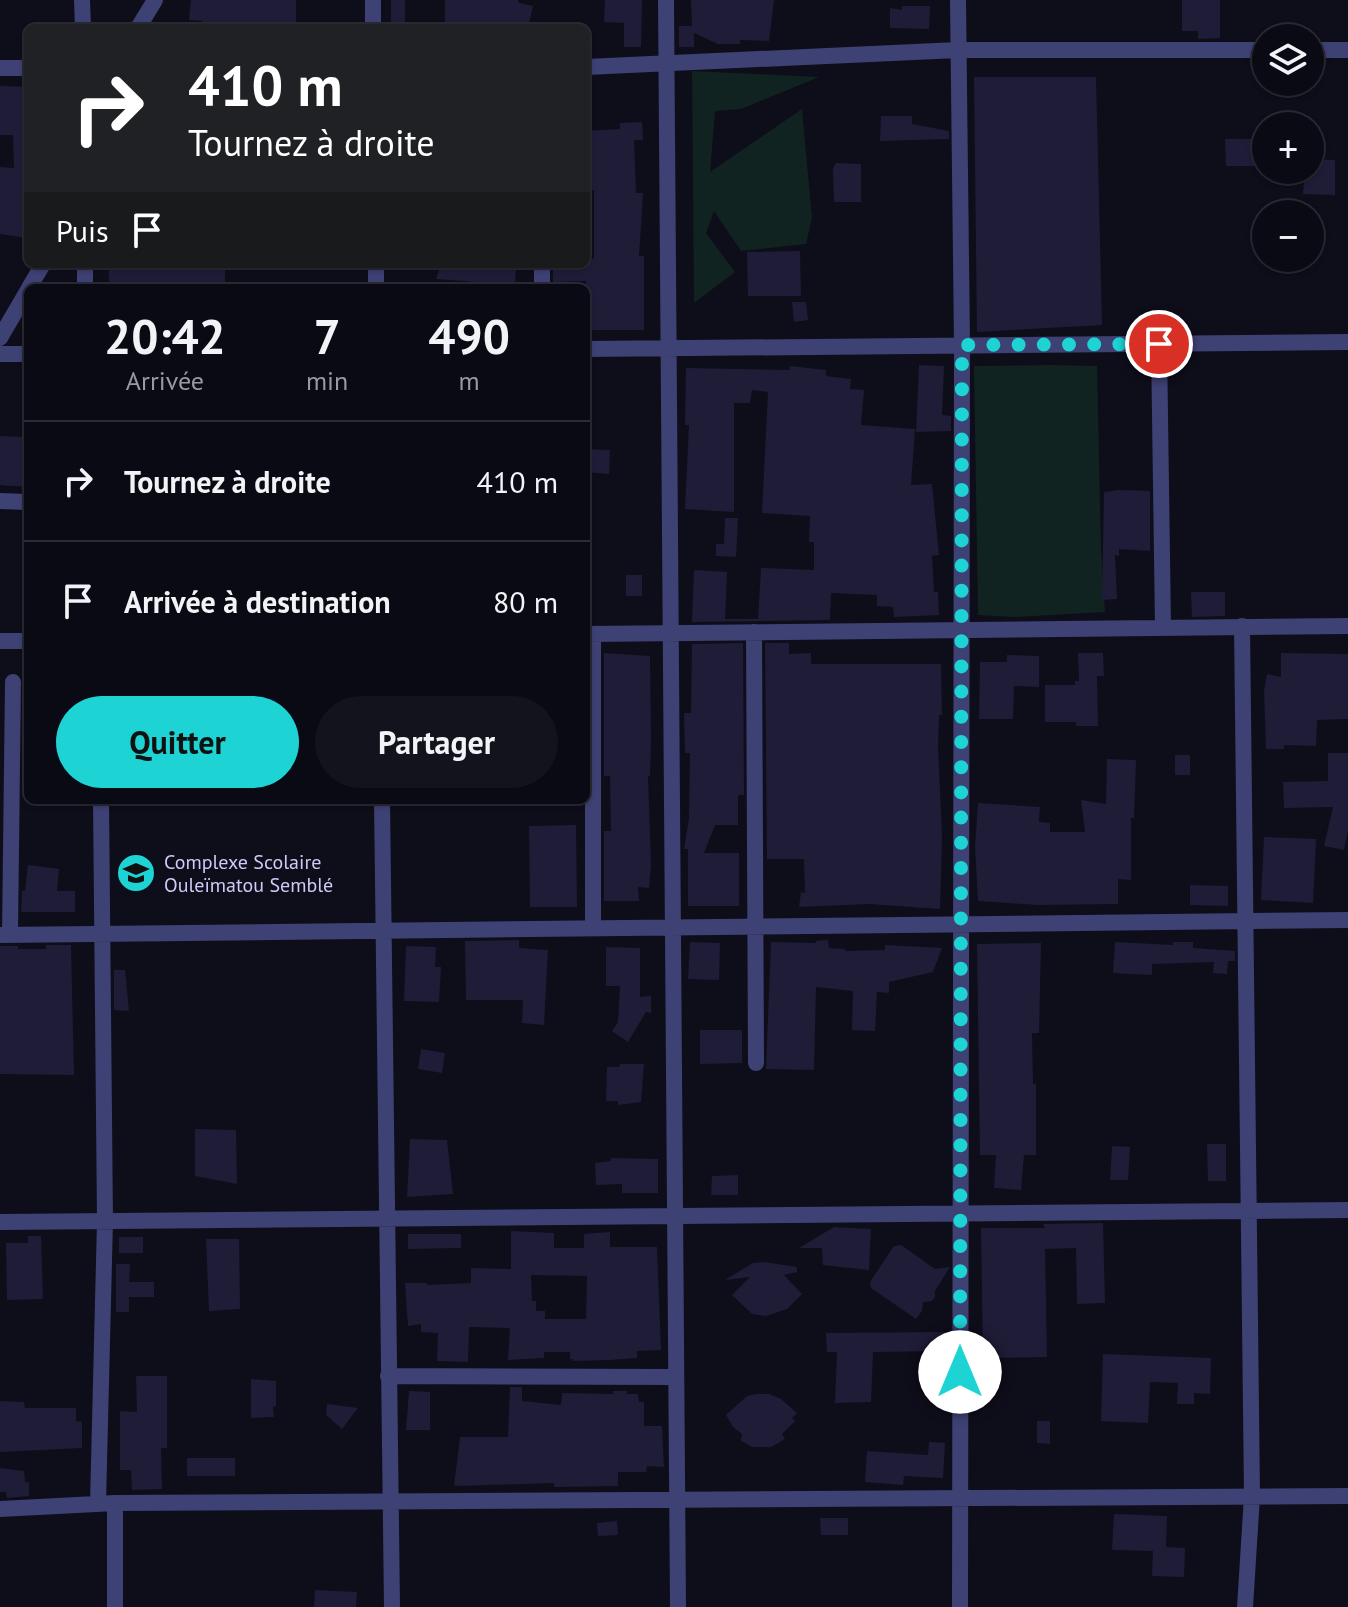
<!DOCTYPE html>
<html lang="fr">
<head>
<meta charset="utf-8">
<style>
	:root { --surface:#0a0a14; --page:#13131d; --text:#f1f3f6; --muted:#999aa0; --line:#2a2b34; --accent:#1dd3d4 }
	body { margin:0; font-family:"PT Sans",sans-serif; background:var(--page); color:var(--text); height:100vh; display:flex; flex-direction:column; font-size:30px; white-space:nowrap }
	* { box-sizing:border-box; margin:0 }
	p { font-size:26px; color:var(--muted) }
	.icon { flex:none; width:44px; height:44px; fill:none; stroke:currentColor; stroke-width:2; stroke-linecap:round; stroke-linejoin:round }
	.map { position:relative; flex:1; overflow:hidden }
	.side { position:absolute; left:24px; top:284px; width:566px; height:520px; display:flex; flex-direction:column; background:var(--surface); border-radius:12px; box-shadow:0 2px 6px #0004,0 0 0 2px var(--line) }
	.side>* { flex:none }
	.guide { position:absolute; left:24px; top:24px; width:566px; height:244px; border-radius:12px; box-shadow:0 2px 6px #0004,0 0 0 2px var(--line); background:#202124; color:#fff; overflow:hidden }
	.tools { position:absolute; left:1252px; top:24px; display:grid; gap:16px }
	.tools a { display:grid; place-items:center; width:72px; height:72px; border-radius:50%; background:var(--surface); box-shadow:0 2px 6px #0004,0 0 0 2px var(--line); font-size:40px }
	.pin { position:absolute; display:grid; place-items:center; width:68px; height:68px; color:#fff; margin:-34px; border:4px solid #fff; border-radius:50%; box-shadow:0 2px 8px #0007 }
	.me { position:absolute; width:88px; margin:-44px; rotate:0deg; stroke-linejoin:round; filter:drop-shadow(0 0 6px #0008) }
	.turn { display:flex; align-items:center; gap:28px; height:168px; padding:0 32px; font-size:36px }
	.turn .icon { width:104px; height:104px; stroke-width:2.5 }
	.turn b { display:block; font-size:56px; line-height:68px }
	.then { display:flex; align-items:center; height:76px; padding:0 32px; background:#0003; gap:16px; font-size:30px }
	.eta { display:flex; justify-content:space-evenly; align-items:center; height:136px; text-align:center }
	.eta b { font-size:48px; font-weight:700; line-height:56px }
	.button { display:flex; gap:16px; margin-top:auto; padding:16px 32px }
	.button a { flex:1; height:92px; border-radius:48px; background:var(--accent); color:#111; font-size:32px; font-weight:700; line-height:92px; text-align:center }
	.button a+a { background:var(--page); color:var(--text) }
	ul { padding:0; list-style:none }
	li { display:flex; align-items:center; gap:24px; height:120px; padding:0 32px; border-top:2px solid var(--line) }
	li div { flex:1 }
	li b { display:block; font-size:30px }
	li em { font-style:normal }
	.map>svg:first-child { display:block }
</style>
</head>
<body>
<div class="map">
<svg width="1348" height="1607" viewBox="0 0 1348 1607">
	<rect width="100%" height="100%" fill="#0e0d1a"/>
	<!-- green -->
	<path fill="#112320" d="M692,71l127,6 -78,32 -26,2 -5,61 92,-63 10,109 -6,26 -65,7 -27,-40 -8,22 29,39 -41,31z
		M1052,365l45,1 4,183 4,63 -91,5 -36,-2 -4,-249z"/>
	<!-- building -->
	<path fill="#1f1c38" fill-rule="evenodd" d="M191,0h105v28h-41v-4l-27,-1v5h-27l1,-7 -13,-1z
		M391,0h14v24h-14z
		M445,0h73l1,3 14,3 -5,22h-83z
		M605,0h37l-1,47h-17v-24l-20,-1z
		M691,0h83l-5,41 -29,-1v4h-22l-24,-11v14h-15v-21h13z
		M1182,0h38v38l-22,1v-8h-16z
		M902,6h28l-1,23 -39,-1v-20l12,2z
		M974,77h122l6,248 -125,7z
		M0,86l28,1v151l-28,-4v-67l14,1 -1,-33h-13z
		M881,116h31v8l37,7v8l-69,2z
		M642,122l1,18h-9l2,53h7l-4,63h5v74h-58v-49l-26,1v6h-7v-24h33v-5h8v-69l-8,1v-60l34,-2v-6z
		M1225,139h32l1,27h-32z
		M1310,159l25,1v35l-32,-1 2,-24h5z
		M836,163l25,1v38h-27l-1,-34z
		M800,251l1,45h-53l-1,-44z
		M109,264h116v24h-116z
		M441,264h75l-1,24h-38v-6l-41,-3z
		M792,302h14l2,18 -14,2z
		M919,365l25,1 -2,49 9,1v15l-35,1z
		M790,366l36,4v6l25,3 -1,10 14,1 -3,35 54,4 -4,56 21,-1 7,71 -7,1 2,36h4l1,23 -45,2 -1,-10 -16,-1v-11l-46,-2 -1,27 -138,2 2,-52 33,2 -2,47h33l3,-51 53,2v-28h-5l1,-26 -48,-3 6,-121 -16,-2 -2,13h-16v109l-49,-3 4,-84h-4l1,-57 104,2z
		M0,436l28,1v50l-28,-2z
		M586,449l24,1 -1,24 -23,-2z
		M1119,490l31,1v60l-31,-2v7l-4,-1 2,44 -15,1 2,-108z
		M725,518h13l-2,39 -20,-1v-12h8z
		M626,575h16v21h-16z
		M1191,592h34v24l-33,1z
		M743,643l1,152h-6v30h-23l-11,28h35v53h-51v-57h-4l5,-31 1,-65h-5l-1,-40h7l1,-69z
		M765,643h24v11l22,-1v11h130l1,51h-3l-1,31 4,91 -2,72 -70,-5 -71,3 2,-15 4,1 -1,-34h-37z
		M604,653l46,3 1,84 -1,36h-2l3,88 -2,24 -11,-1 1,14h-35v-70h7l-1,-55h-6z
		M1078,653h25l1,23h-7l1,50h-22v-4h-31v-37h30v-4h4z
		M1281,653l67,1v65l-31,1 -1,26 -32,-1v4h-18l-2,-58 3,-17 14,3z
		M1007,655l32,1v31l-25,-1 -1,33h-34l1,-57h27z
		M1328,753h20v77l-4,20 -20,-4 9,-39 -49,1 -1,-26 45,-1z
		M1175,755h15v20h-15z
		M1107,759l29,1 -2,58h-3v62l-13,-1v25l-80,1 -60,-4 -3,-54 3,-44 62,4 -1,15 11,1v9h35l-4,-32 25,4z
		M576,825l1,82h-47l-1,-81z
		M1264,837l52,2 -3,64 -52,-3z
		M28,865l31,4 -2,22h18v21h-54l1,-21h3z
		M1190,885l38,1v20l-38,-1z
		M519,940v8l29,2 -4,75 -22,-2 1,-23h-57l-1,-59z
		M828,940l1,8 16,1v2l40,-1v-5l57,3 -9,24 -44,10v11l-12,-1 -2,39 -23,-1 1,-39 -37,-4 -2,83 -48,-1 5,-127 45,1 -1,-2z
		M690,942l30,1 -1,37 -31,-1z
		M1115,942l58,3v-3h20v6l42,3v10h-7l-1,13 -14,-1 1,-11 -62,2v11l-39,-2z
		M1041,943l-2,90h-7l1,51h3v71h-12l-3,35 -27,-2 2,-33h-16l-3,-211z
		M46,945h25l3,130 -74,-1v-128h18v3h28z
		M406,946l30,1 -1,20h6l-2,35 -35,-1z
		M606,947l34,1v49l11,-1v17l-5,-1 -18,30 -16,-11 6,-9 2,-36h-14z
		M114,970h11l4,41 -15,-1z
		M700,1030h42v33l-42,1z
		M421,1049l24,4 -3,20 -24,-4z
		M620,1064h24l-3,38 -23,3v-4h-12l1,-34h12z
		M195,1129l41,1 1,54 -42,-8z
		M410,1139l37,1 6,54 -46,3z
		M1207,1144h19v37h-18z
		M1112,1146l18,1 -2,33h-18z
		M611,1158l47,1v34h-36v-9l-26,1 -1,-22 16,-2z
		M738,1175v20h-27l1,-19z
		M1103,1223l2,80 -28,1 -1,-56 -31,1 2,108 -64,1 -2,-130h64l-2,-4z
		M834,1227l37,2 -2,41 -46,-5 -1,-17h-23z
		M511,1231l43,2v15h30v-14l26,-2v15h47l4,103 -24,1v7l-27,2 -37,1v-2h-3v-7h-26v6l-36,2 2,-32 -41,-1 -1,35 -31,-1 1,-28 -17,-1v-8l-13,2 -3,-43h22v2l44,-2v-15l40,1zM531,1275l56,1 -1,43h-41v-8h-9v-10h-4z
		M408,1234h53v14l-53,1z
		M28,1236h13l2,63 -36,1 -1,-57h22z
		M119,1237h24v16h-24z
		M206,1239h33l1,70 -31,2z
		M901,1245l34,24 15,-2 -15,24v6l-3,4 -9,1 -1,9 -6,8 -45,-31 -1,-6 24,-36z
		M764,1262l33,5v5l-13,3 18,19 -15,15 -21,7 -14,-2 -20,-19 18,-18 -25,3 28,-17z
		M116,1264h14l-1,18h25v15h-25v15h-13z
		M946,1332l1,19 -74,1 -2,50 -36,1 2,-51h-10l-1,-19z
		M1103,1354l108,4 -1,36 -16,-1v11h-17l1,-21 -28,-1 -2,41 -47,-2z
		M136,1376h31v72h-6l1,41 -30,1 -1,-20h-11v-59l17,1z
		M251,1379l25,2v25l-3,1 1,10 -23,1z
		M510,1387h12v14l39,4 1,-12 51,1v-3h14v3h11l1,8h5v24h18l2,41 -17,-1 -1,6h-28v14l-64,1v-4l-100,3 6,-49h48z
		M409,1391l21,1v38h-24z
		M756,1394h13l12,5 16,14 -5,5 3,3 -13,13 3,5 -14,8h-19l-11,-6 1,-7 -9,-7 -7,-12 21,-19z
		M0,1401l24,1 1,6h51v13l6,1v26l-82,4z
		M327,1404l31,4 -16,21 -16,-14z
		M1037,1421h13v23l-13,-1z
		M929,1442l16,1 -2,35 -39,-2 -1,9 -38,-3 2,-31 61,4z
		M187,1458h48v18h-48z
		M0,1468l24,3 1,11h4v14l-22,2 -1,-6h-6z
		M1114,1514l53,2 -1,31 19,1 -1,29 -32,-1 1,-25 -41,-1z
		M820,1518h28v17h-27z
		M617,1521l1,14 -20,1 -1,-13z
		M315,1590l42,2 -1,15h-42z"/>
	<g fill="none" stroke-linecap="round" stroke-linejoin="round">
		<!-- street -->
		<path stroke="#3e4173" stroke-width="16" d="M82,0l1,28
			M373,0v28
			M666,0l12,1607
			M958,0l4,345 -2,1262
			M138,28l17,-28
			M1310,50h38
			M586,67l372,-17h308
			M0,68h28
			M85,264v24
			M376,264v24
			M542,264v24
			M29,288l14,-24
			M0,338l28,-48
			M1159,344l4,283
			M586,349l762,-7
			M0,354h28
			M0,501l28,1
			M1242,626l10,870 -7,111
			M754,632l2,431
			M586,634l762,-8
			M0,641h28
			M382,800l10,807
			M593,928v-294
			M10,934l3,-252
			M0,935l1348,-15
			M0,1222l1348,-12
			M388,1376l288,1
			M98,1503l7,-282 -4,-421
			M0,1509l115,-6 1233,-7
			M115,1607v-104"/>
	</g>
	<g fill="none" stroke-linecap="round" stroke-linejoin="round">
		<!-- route -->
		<path stroke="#1dd3d4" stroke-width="14" stroke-dasharray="0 25.2" d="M960,1372l2,-1027 197,-1"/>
	</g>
	<!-- icons -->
	<defs>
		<g id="school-disc" transform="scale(2)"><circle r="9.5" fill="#1dd3d4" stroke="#0e0d1a"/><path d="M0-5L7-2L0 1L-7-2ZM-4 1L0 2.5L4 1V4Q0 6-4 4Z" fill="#111"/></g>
	</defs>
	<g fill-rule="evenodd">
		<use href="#school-disc" x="136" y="873"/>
	</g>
	<g text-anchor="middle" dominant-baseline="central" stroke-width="6" stroke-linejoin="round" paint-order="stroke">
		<!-- poi labels -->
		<g font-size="20" fill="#cdccf8" stroke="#0e0d1a" text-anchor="start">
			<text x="164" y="862">Complexe Scolaire<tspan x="164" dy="23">Ouleïmatou Semblé</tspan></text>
		</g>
	</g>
</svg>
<div class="tools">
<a><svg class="icon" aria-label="layers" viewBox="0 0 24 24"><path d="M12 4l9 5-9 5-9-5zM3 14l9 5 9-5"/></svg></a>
<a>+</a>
<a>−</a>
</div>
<div class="pin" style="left:1159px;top:344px;background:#d93025"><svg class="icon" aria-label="arrive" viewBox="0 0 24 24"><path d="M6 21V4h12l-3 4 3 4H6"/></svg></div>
<svg class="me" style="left:960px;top:1372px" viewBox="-20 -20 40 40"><circle r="19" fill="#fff"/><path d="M0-13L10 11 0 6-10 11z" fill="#1dd3d4"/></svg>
<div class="guide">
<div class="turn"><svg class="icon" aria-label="right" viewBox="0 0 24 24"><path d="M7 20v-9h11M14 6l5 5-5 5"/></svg><div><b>410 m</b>Tournez à droite</div></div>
<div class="then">Puis<svg class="icon" aria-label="arrive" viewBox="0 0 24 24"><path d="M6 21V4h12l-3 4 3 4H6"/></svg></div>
</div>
<section class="side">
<div class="eta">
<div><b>20:42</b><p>Arrivée</p></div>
<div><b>7</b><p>min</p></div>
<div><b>490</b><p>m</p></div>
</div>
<ul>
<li><svg class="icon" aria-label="right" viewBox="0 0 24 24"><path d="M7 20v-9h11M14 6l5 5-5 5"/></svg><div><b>Tournez à droite</b></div><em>410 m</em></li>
<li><svg class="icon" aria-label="arrive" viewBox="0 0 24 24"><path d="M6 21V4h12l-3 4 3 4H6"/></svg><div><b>Arrivée à destination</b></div><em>80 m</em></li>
</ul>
<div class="button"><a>Quitter</a><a>Partager</a></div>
</section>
</div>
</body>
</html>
